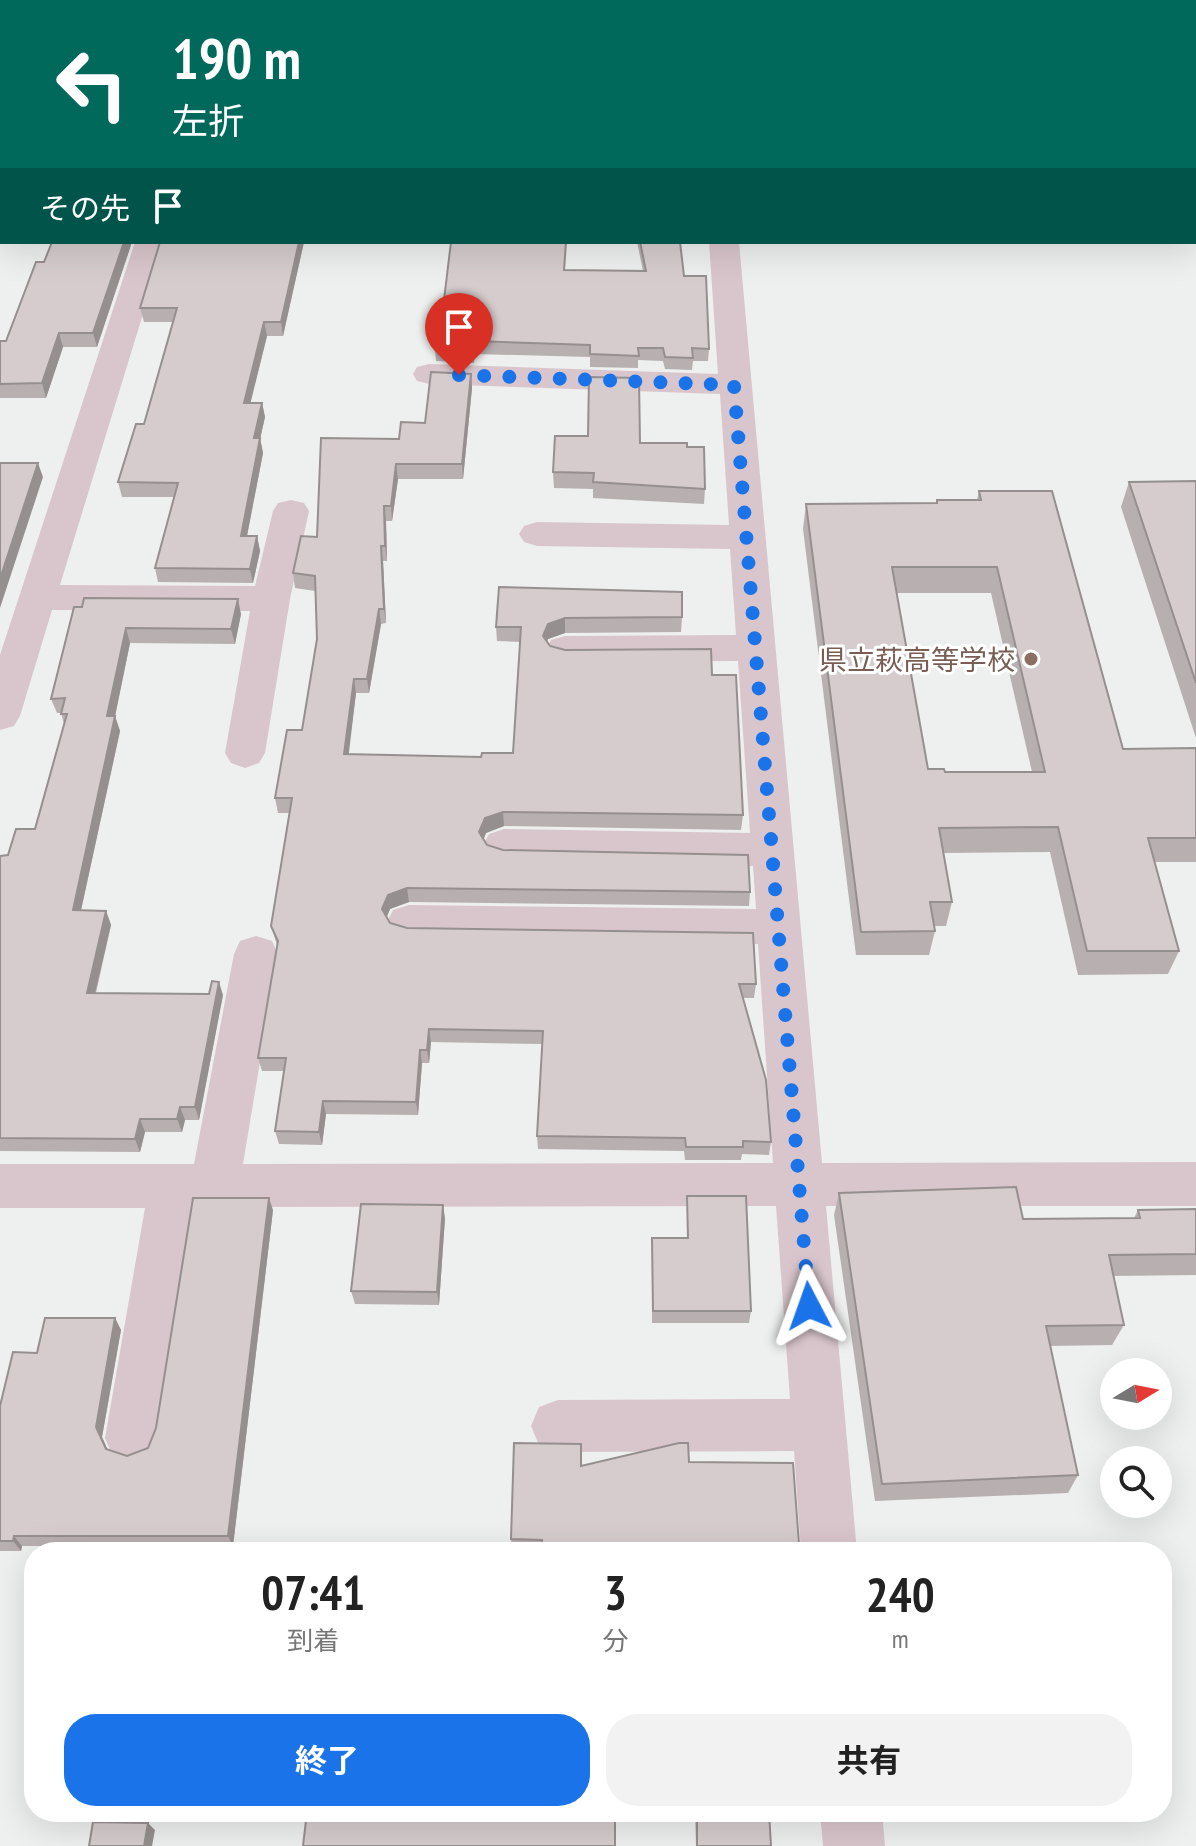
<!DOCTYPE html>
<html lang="ja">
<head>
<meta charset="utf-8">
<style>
	:root { --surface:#fff; --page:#f2f2f2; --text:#222; --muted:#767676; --accent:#1a73e8 }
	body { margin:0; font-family:"PT Sans Narrow","Noto Sans JP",sans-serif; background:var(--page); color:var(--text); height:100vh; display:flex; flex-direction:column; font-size:30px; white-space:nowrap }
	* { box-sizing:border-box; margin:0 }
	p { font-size:26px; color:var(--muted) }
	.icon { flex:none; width:44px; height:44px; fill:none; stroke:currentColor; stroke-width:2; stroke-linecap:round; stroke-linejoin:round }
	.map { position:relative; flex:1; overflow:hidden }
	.drawer { position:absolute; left:24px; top:1542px; width:1148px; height:280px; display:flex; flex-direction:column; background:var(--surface); border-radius:32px; box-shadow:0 8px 32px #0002 }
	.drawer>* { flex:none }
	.hud { position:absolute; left:0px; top:0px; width:1196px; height:244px; box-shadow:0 8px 32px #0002; background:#00695c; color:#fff; overflow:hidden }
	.needle { width:52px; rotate:80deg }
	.fabs { position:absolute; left:1100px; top:1358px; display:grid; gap:16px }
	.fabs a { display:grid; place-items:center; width:72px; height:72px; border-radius:50%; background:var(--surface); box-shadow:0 8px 32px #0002; font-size:40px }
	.pin { position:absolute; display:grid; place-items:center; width:68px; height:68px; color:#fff; margin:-82px -34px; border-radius:50% 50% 50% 0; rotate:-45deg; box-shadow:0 0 8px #0007 }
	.pin .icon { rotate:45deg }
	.me { position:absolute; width:88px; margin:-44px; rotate:356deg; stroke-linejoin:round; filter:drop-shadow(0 0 6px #0008) }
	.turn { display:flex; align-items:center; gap:28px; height:168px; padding:0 40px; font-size:36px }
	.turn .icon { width:104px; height:104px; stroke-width:2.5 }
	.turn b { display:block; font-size:56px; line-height:68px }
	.then { display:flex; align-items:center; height:76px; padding:0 40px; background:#0003; gap:16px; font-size:30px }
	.eta { display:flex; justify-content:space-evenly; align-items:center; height:136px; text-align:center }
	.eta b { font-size:48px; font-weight:700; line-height:56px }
	.action { display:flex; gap:16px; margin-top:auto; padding:16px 40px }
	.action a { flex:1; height:92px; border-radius:32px; background:var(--accent); color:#fff; font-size:32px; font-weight:700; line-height:92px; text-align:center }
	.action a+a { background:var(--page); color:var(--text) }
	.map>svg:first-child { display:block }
</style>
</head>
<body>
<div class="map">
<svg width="1196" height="1846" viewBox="0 0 1196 1846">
	<rect width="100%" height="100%" fill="#edf0ee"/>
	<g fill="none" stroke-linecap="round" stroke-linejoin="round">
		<!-- minor -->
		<path fill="#d9c6cc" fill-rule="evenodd" d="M701,0h26v2h-26z
			M0,156h2v18h-2z
			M1194,162h2v18h-2z
			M135,242h30l-105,343 195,1 18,-75 5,-8 13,-3 13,3 5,8 -19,88 -25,154 -6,10 -14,5 -14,-5 -6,-10 25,-142 -198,-1 -32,106 -6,10 -14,4v-75z
			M709,242h30l83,921 374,-1v44h-370l31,346h-56l-7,-101 -236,1 -19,-7 -8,-19 8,-19 19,-7 232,-1 -14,-193 -582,1 -35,231 -8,19 -19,7 -19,-7 -8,-19 40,-230h-145v-44h194l40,-210 6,-13 16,-5 16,5 6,13 -35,210 530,-1 -15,-219 -349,-5 -16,-5 -6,-12 6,-12 16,-5 347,4 -3,-43 -249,-5 -15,-5 -6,-11 6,-11 15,-5 246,4 -12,-172 -173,1 -14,-4 -5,-9 5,-9 14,-4 171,-1 -6,-86 -193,-3 -13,-4 -5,-8 5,-8 13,-4 192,3 -9,-131 -291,-10 -12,-3 -4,-7 4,-7 12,-3 289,10z
			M820,1812h62l3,34h-62z"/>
	</g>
	<!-- wall -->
	<path fill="#b8afb1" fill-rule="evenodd" d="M52,242h80l-35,105h-34l-17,51h-46v-57h6l38,-79z
		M304,242l-21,94h-16l-17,67h12l3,14 -5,21 3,15 -16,83h10l3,15 -7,32 -95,-1 -3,-14 19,-71h-52l-4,-15 26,-58 29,-102h-29l-4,-14z
		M451,242h115l-1,28 78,1 -6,-29h43l4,34 25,73 -1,12h-15l-1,9 -27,-1 -2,-8 -25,-1v8l-48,-1v-10l-115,-3 -1,9 -38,-2 -1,-12 7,-33z
		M471,374l1,14 -9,91h-65l-6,42h-6l1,40h-4l3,62 -5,1 -12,69h-13l-8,61 133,3 32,-4 7,-111 -23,-1 -1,-14 3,-40 183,30 -1,15 -116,1 -17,6 -1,3 3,4 15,4 147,25 31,140 -2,15 -237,-4 -18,7 -2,6 3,6 16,5 247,42 -1,14 -340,-4 -19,7 -3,8 3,6 17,5 349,56 -2,14h-11l28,144 -2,13 -27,-1 -1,6h-56l-1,-9 -146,-2 -1,-13 5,-92 -111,-2 -2,21h-7l-4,52 -92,-1 -4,31 -43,-1 -4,-13 9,-60h-22l-4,-13 19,-113 -6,-19 18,-113h-11l-3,-15 27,-68 15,-91 -2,-48 -20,-3 -2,-15 24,-36 82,-98 26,-16z
		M640,443l47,4 18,42 -1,15 -111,-6v-9l-39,-1 -1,-16z
		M1196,481v257l-75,-231 8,-25z
		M979,491l144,258 73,-1v114h-42l25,89 -11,23 -90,1 -28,-123 -107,1 9,49 -6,24h-12l1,5 -6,24h-73l-53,-426 3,-25 130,-1 1,-3h40zM897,593h94l41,179h-87l-17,-3z
		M74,607l167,7 -6,30 -105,-1 -15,73 5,15 -39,179 25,1 5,14 -15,68 127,2 -24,125h-14l-3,12h-37l-5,20 -140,-1v-295l8,-1 27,-26 29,-105 -3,-11h-4l-6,-14z
		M839,1193l184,26 111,-1 4,-8 58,-1v66l-83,1 11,49 -12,20 -62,1 28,129 -10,18 -193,8 -41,-286z
		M687,1196l64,115 -2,12h-97v-85h35z
		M273,1210l-40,336h-211l-1,5h-21v-145l37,-53 78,-35 6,12 -19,107 6,13 19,6 21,-8z
		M445,1218l-6,87 -84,-1 -4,-13z
		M689,1462l110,82 -3,8h-254v-2h-30l-1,-11 70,-73z
		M695,1812h74l2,34h-75z"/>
	<!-- shaded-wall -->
	<path fill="#968f90" d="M124,242h8l-35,105 -4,-14z
		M299,242h5l-21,94 -2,-14z
		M264,322l3,14 -20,81 -3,-14z
		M59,333l4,14 -17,51 -4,-15z
		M471,374l1,14 -9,91 -1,-15z
		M262,403l3,14 -8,36 -3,-15z
		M260,438l3,15 -19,98 -3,-15z
		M38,463l5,14 -43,131v-29z
		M396,464l2,15 -6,42 -1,-15z
		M384,506l2,15 1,40 -2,-15z
		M257,536l3,15 -7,32 -3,-14z
		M381,546l2,15 3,62 -2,-14z
		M238,599l3,15 -6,30 -4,-15z
		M379,609l2,15 -12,69 -2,-14z
		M565,618v15l-17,6 -5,11v-14l5,-12z
		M126,628l4,15 -18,88 -5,-15z
		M354,679l2,14 -9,76 -3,-15z
		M115,716l5,15 -42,193 -5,-14z
		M503,812l1,14 -18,7 -6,13 -1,-14 6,-14z
		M407,888l2,14 -19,7 -6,14 -2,-14 6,-14z
		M106,911l5,14 -19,81 -5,-13z
		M219,982l4,13 -24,125 -4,-13z
		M429,1029l2,13 -2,21 -2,-13z
		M420,1050l2,13 -4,52 -2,-13z
		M323,1101l3,13 -4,31 -3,-13z
		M180,1107l5,13 -3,12 -5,-13z
		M140,1119l5,13 -5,20 -5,-13z
		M269,1198l4,12 -40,336 -5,-10z
		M443,1205l2,13 -6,87 -2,-13z
		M115,1318l6,12 -19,107 10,23 -6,-11 -10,-22z
		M14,1536l8,10 -1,5 -8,-10z
		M148,1823l7,7 -3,16h-8z"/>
	<!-- building -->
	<path fill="#d6ccce" stroke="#968f90" stroke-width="2" fill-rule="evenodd" d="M224,0h222l1,2h-222z
		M534,0h72v2h-72z
		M743,0h343v2h-343z
		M52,242h72l-31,91h-34l-17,50 -42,1v-43h6l30,-79h8z
		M160,242h139l-18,80h-17l-20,81h18l-8,35h6l-19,98h16l-7,33 -95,-1 23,-85 -60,-1 18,-58h8l33,-116h-37z
		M451,242h115l-2,28 82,1 -6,-29h40l4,34h22l3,73 -17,-1 1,10 -28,-1 -2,-9h-25l1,8 -49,-2v-9l-116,-4v9l-39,-1 4,-33h3z
		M431,372l40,2 -9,90h-66l-5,42h-7l1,40h-4l3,63h-5l-12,70h-13l-10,75 137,3 1,-4h31l8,-126h-25l3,-40 183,5v25l-117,1 -17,6 -5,12 7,10 15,4 146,-1 1,26h24l7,140 -240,-3 -18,6 -6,14 8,13 16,5 245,5 2,37 -343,-4 -19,7 -6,14 8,14 17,5 346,5 3,51h-17l27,96 5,62 -28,-1v6h-57l-1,-9 -148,-2 6,-105 -114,-2 -2,21h-7l-4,52 -93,-1 -4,31 -44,-1 11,-73h-28l20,-117 -7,-15 21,-128h-17l12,-68h15l15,-91 -2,-63 -22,-3 8,-37 16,1 4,-99 78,1 2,-17 24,1z
		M589,377l50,1 1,65h47v4h17l1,42 -112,-7 1,-9 -41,-1 2,-36h33z
		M0,463h38l-38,116z
		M1196,481v202l-67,-201z
		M979,491h73l71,258 73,-1v90h-48l31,113h-92l-29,-124 -119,1 13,74h-22l5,29 -74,1 -55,-428 131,-1v-3h44zM892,567h105l48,205h-100l-1,-3h-16z
		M84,598l154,1 -7,30 -105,-1 -19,88h8l-42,194 33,1 -19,82 122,1 3,-13 7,1 -24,125h-15l-3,12h-37l-5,20 -135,-1v-282l8,-1 8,-26h19l32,-115h-6l4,-16 -14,1 23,-92h8z
		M1016,1187l7,32 117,-1 -2,-8 58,-1v45l-87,1 15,70 -78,1 32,149 -196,9 -43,-291z
		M687,1196h59l5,115h-98l-1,-73h36z
		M193,1198h76l-41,338h-214l-1,5h-13v-135l13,-54 24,1 8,-35h70l-19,109 10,22 21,7 21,-8 8,-20z
		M361,1204l82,1 -6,87 -86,-1z
		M514,1443l67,1v22l98,-23h9l1,19 104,1 6,81 -109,-1v3h-45v6h-103v-12l-31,-1z
		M307,1812h308v34h-312z
		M697,1812h72l2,34h-74z
		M93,1822l55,1 -4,23h-55z"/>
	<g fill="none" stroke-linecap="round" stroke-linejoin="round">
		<!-- route -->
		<path stroke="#1a73e8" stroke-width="14" stroke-dasharray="0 25.2" d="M459,375l275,10 75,921"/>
	</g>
	<!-- markers -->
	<circle fill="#8d6e63" stroke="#fff" stroke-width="3" cx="1031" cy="659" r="8"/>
	<g text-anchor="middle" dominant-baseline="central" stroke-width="6" stroke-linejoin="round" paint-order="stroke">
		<!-- education labels -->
		<g font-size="28" fill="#785e54" stroke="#fff" text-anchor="end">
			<text x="1015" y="659">県立萩高等学校</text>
		</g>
	</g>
</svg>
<div class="fabs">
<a><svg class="needle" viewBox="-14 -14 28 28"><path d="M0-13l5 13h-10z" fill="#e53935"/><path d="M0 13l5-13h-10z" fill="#767676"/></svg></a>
<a><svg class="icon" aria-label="search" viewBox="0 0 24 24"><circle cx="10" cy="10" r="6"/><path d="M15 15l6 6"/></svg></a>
</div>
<div class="pin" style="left:459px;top:375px;background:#d93025"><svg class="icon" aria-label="arrive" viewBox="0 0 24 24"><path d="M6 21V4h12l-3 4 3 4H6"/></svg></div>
<svg class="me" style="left:809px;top:1306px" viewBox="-20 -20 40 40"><path d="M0-17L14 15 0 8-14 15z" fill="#1a73e8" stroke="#fff" stroke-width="4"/></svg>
<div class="hud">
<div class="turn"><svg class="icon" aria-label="left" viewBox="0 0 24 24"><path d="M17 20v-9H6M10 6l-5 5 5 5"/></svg><div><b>190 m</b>左折</div></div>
<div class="then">その先<svg class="icon" aria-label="arrive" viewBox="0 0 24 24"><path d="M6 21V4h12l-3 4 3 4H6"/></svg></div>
</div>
<section class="drawer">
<div class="eta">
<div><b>07:41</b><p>到着</p></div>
<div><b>3</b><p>分</p></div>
<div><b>240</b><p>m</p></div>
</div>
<div class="action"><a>終了</a><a>共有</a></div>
</section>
</div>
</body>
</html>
